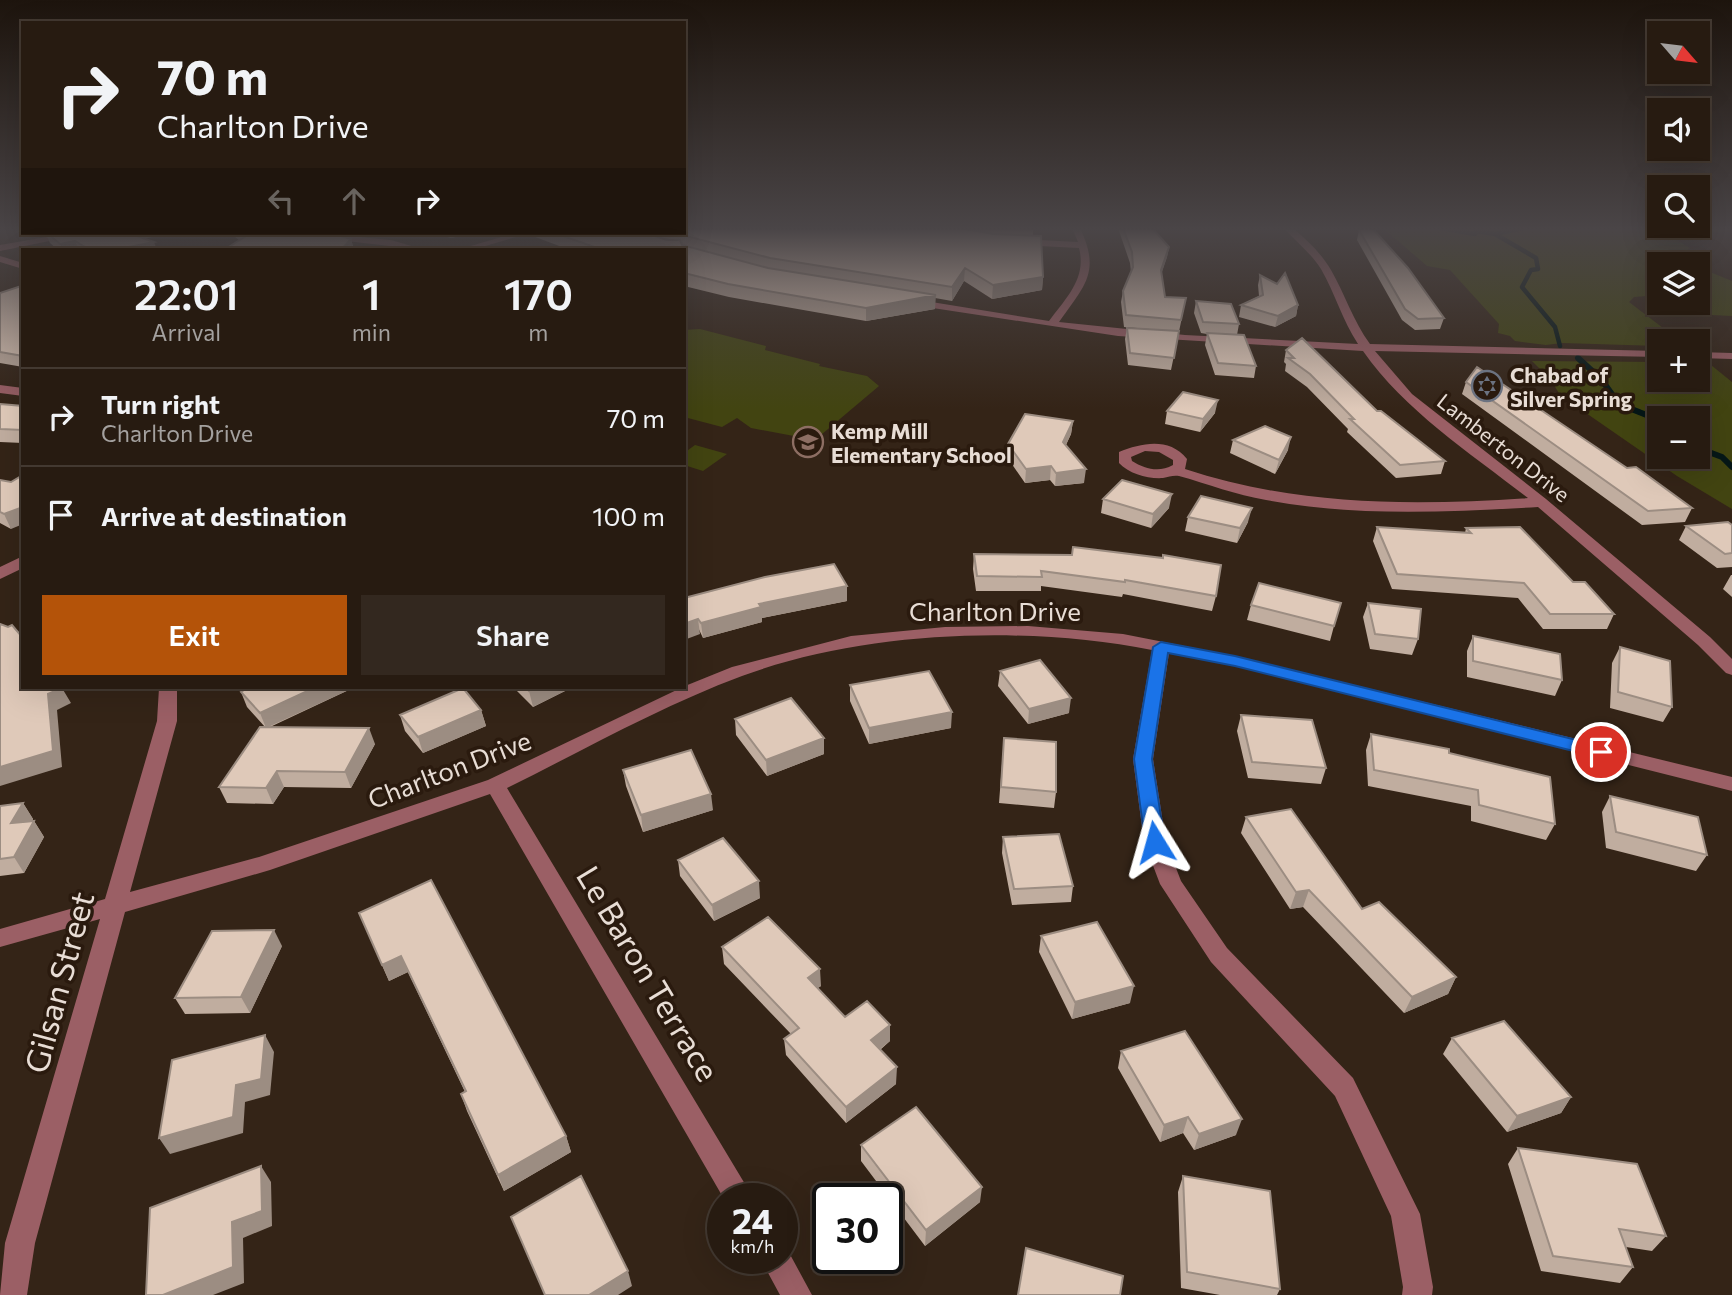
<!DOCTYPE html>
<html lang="en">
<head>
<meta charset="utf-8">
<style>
	:root { --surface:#271b11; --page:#33281f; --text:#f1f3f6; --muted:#a4a19f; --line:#433931; --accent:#b45309 }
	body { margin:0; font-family:Commissioner,sans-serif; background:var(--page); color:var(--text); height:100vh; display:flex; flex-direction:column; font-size:26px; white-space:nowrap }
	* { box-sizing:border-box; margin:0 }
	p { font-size:23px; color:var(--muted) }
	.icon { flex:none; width:38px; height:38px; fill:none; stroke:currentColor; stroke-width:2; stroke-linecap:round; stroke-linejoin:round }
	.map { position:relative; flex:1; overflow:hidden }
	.panel { position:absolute; left:21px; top:248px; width:665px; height:441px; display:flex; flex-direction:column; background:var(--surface); border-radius:0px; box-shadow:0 7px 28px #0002,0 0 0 2px var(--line) }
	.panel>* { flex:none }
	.guide { position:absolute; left:21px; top:21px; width:665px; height:214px; border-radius:0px; box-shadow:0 7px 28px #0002,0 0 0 2px var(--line); background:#271b11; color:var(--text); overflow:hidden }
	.needle { width:46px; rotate:118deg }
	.controls { position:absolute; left:1647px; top:21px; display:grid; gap:14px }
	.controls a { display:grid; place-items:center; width:63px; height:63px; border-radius:0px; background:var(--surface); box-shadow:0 7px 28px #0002,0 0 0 2px var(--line); font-size:35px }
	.speed { position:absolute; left:707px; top:1183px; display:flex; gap:14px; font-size:35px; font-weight:700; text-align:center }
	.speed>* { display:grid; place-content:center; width:91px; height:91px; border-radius:50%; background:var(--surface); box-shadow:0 7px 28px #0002,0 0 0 2px var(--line); line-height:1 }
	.speed small { font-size:18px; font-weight:400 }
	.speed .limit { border:4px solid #111; border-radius:10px; background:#fff; color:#111 }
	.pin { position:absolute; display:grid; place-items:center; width:60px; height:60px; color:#fff; margin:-30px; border:4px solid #fff; border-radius:50%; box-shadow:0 2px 7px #0007 }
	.me { position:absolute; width:77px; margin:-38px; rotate:352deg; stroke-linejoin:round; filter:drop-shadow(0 0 5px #0008) }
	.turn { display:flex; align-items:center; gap:24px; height:147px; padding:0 21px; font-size:32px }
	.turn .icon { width:91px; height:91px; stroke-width:2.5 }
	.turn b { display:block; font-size:49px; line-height:60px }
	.lanes { display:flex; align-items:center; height:66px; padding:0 21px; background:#0003; justify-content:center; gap:35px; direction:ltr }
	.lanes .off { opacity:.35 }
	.eta { display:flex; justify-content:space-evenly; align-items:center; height:119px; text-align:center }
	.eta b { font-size:42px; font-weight:600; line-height:49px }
	.primary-button { display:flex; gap:14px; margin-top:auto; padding:14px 21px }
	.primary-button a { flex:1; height:80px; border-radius:0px; background:var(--accent); color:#fff; font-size:28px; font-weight:600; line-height:80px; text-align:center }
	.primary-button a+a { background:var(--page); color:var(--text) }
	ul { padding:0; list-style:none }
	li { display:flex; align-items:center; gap:21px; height:98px; padding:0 21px; border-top:2px solid var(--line) }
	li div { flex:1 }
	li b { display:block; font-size:26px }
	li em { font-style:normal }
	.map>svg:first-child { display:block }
</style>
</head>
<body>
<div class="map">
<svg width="1732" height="1295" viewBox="0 0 1732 1295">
	<rect width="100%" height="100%" fill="#342417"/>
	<!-- green -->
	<path fill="#424411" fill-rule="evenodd" d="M1383,228h349v2l-59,8 17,10 -13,11 13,5h-31v31l-25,2 -5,5 51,39h-21v5l-97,-3 -16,2 -31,-4 -5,-5 -12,-3 1,-9 -49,-54 -23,-4z
		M1698,267l34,14v35l-20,-1 -27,-12h13z
		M700,329l66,17 -1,4 55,14 -1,2 48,10 12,10 -64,54 -64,-12 -14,-10 -15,9 -38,-10v-87z
		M1532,361l127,1v18h39v-15h13l21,17v127l-55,-33 -117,-81 -9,-15zM1659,418h39v39h-39z
		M695,445l32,9 -24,17 -19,-6v-12z"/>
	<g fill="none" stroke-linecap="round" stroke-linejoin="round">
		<!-- stream-far1 -->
		<path stroke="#061717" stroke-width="4.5" d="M1441,228l34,6 2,-3 18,3
			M1523,228l-28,6 41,24 2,11 -7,1 -9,17 33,40 5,19"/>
		<!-- stream -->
		<path stroke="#061717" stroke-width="6" d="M1578,358l23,21 18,25 40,16
			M1698,448l24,9 10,10"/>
		<!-- minor -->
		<path fill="#9b5f65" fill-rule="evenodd" d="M1072,228h8c21,44 5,57 -21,94l126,13 173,9c-16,-24 -23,-51 -37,-75 -10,-16 -25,-27 -37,-41h9c14,12 28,25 38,42 14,24 22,51 39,74l289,7v6l-284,-6 37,43 134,105 164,138 22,22v16l-6,-2 -28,-28 -160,-138c-91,5 -182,10 -272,-7 -30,-5 -58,-16 -87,-24 -6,-1 -10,1 -16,2 -15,1 -34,-4 -44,-15v-11c23,-9 50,-15 68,7l-2,10c112,37 226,37 343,29 -58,-45 -123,-87 -165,-147l-245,-15 -205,-31 -5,-3 5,-3 136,22c17,-23 38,-43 30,-73l-59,-3 -5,-3 5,-3 58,3zM1145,451l14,1 14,8v5c-14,8 -28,4 -41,-4l-1,-4z
			M70,233h19l-89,18v-6z
			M515,233h14l-57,17h-15z
			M349,236l42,4 34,10 -79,-9 -2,-2z
			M0,256l23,7v6l-23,-7z
			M1698,352l34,1v6l-34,-1z
			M0,385l23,3v8l-23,-3z
			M23,556v12l-23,11v-12z
			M1028,626l95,8 112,22 497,121v14l-497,-125 -66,-13 -16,106 13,83 15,39 46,67 126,130 67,136 13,73 -1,8h-30l1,-8 -12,-71 -56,-120 -124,-134 -51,-78 -16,-42 -11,-83 19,-109c-127,-25 -288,-19 -410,26 -81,30 -158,74 -235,112l247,411h-30l-234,-405 -220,76 -145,42 -90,331 -8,52h-27l5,-52 95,-324 -100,28v-18l105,-30 52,-178 2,-33h18v33l-47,171 129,-35 229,-77 197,-94 47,-19 119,-31 94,-9z
			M782,1246l4,1 26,48h-32l-20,-37h22z"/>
	</g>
	<!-- wall -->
	<path fill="#c0ad9f" d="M684,228h349v8l10,41 -1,13 -50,9 -28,-18 -12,20 -17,-3v11l-69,12 -137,-24 -45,-11v-36h-114l-40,-15v-2h154z
		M1118,228h34l17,19 -2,10 -6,17 4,23 21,1 -15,72 -43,-5 -3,-26 2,-11 23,1 -26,-2 -3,-25 2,-11 8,-19 -1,-9z
		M1359,230l85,88 -4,11 -25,1 -13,-10 -45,-80z
		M38,233h136l-29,5 12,12h-99l-8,-7 -4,-9 -5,1z
		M230,233h138l-6,2 -14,-1 -3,3 6,2 3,11h-130l15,-10z
		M432,233h42l-23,5z
		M1260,275l38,30 -2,11 -21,11 -36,-10 2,-12 18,-9 -1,-11z
		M23,287v80l-23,-4v-70z
		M1196,301l43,23 -2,11 19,31 -2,12 -39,-3 -10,-30 2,-11 -6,-1 -7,-20z
		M1286,350l91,61 68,50 -4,13 -45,4 -49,-46 1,-3 -41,-42 -22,-16 1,-7 -2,-2z
		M1466,382l161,86 65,40 -7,14 -43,3 -180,-131z
		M0,404l23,2v37l-23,-1z
		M1167,411l48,2 -15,19 -35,-8z
		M1073,421l-2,13 -5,11 18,38 -29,3 -5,-6 -25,3 -18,-26 1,-13z
		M1233,440l55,10 -13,24 -45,-21z
		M0,480l11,49 -11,-6z
		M1103,499l66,9 -18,20 -50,-15z
		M1188,517l60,5 -11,21 -52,-12z
		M1732,525v42l-15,1 -38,-28 7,-14z
		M1377,527l88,6 1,-5 107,54 41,32 -7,15h-64l-25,-31 -126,-9 -19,-48z
		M974,554l98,1 144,41 -4,15 -89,-17 -1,3 -81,-11v5h-65l-3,-22z
		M1731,575h1v22l-9,-8z
		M684,598l163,3 -85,17v4l-59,16z
		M1368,603l50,36 -6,16 -42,-6 -7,-32z
		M1251,605l83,21 -4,15 -83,-21z
		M1473,636l89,44 -7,16 -88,-19v-26z
		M1620,647l52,60 -9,15 -53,-14 2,-45z
		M1000,671l69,42 -41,11 -30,-38z
		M850,685l101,43 -82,16 -19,-43z
		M353,688l-83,39 105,17 -24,44 -67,-1 -11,17 -46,-1 -8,-16 46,-60 -18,-20 -6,-15z
		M514,688h57l-38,19z
		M481,710l5,16 -63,27 -18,-22 -5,-16z
		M1241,715l85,53 -5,16 -73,-6 -11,-47z
		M735,719l89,19v16l-57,22 -31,-41z
		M1371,734l78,19 106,71 -9,16 -75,-19v-15l-103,-20 -2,-36z
		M1004,738l52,54 -2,16 -55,-5z
		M623,770l90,40 -70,22 -17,-46z
		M1610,796l97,59 -11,16 -90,-23 -4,-36z
		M23,803l10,16 -1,2h2l10,16 -20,36 -24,3v-70z
		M1246,817l116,92 94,68 -8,17 -44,19 -101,-106 -13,2 -49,-76z
		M1003,837l70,49 -2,16 -59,3 -10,-52z
		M678,860l82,38 -46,23 -34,-45z
		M359,913l207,223 5,16 -67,39 -37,-80 -6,-17 4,-2 -57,-120 -19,9z
		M1041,936l89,67 -58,16 -33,-67z
		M282,946l-32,67 -65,1 -10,-16z
		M722,947l99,39 -4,2 28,29 45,8v16l-10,9 16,34 -50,39 -60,-68 -2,-16 7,-5 -67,-70z
		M1452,1038l119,59 -10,16 -54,19 -64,-78z
		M1121,1051l115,84 -42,15 -11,-17 -23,9 -42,-74z
		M861,1145l119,57 -55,44 -64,-85z
		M1518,1148l148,88 -14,15 -26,-4 7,20 -13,16 -79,-12 -33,-107z
		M1183,1176l97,113 -3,6h-57l-39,-7 -3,-96z"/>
	<!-- shaded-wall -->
	<path fill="#9c8d82" d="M122,233h52l-48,9z
		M328,233h19l1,1 -6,7z
		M450,233h24l-23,5z
		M351,239l3,11h-13z
		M75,241l4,9h-16l-3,-6z
		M154,242l3,8h-43z
		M1169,247l-2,10 -8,24 2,-11z
		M965,268l-1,13 -12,20v-14z
		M1043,277l-1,13 -50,9 1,-14z
		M936,295l-1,14 -69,12v-13z
		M1298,305l-2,11 -21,11 3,-11z
		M1218,400l-3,13 -15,19 3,-13z
		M1073,421l-2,13 -10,21 2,-13z
		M1291,437l-3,13 -13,24 4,-14z
		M1051,466l-1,14 -25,3 1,-14z
		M1086,469l-2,14 -29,3 1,-13z
		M1172,494l-3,14 -18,20 2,-14z
		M23,507v17l-12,5 -7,-15z
		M1252,508l-4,14 -11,21 3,-15z
		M847,586v15l-85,17v4l-59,16 -2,-15 58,-19z
		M698,619l2,15 -16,6v-16z
		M62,688l9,15 -14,7 5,57 -62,19v-19l48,-73z
		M314,688h39l-87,40 -6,-15z
		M536,688h35l-38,19 -4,-16z
		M1071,698l-2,15 -41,11 1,-15z
		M481,710l5,16 -63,27 -5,-16z
		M952,712l-1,16 -82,16v-16z
		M369,728l6,16 -24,44 -6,-16z
		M824,738v16l-57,22 -1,-16z
		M277,771l7,16 -11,17 -7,-16z
		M711,794l2,16 -70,22 -2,-17z
		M23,803l10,16 -11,21 -11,-17z
		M34,821l10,16 -20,36 -10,-16z
		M759,881l1,17 -46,23 -2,-16z
		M1309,890l-6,17 -13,2 6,-17z
		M274,930l8,16 -32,67 -9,-16z
		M401,956l7,16 -19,9 -7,-16z
		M820,969l1,17 -13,9v-17z
		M1456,977l-8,17 -44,19 8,-16z
		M1134,986l-4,17 -58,16 3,-17z
		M890,1025v16l-20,16 1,-17z
		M265,1035l9,17 -4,43 -25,7 -2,31 -73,21 -11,-16 77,-53z
		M897,1067l-1,17 -50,39v-16z
		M1571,1097l-10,16 -54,19 10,-16z
		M1188,1117l-5,16 -23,9 4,-17z
		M1242,1119l-6,16 -42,15 5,-16z
		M566,1136l5,16 -67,39 -6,-16z
		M261,1166l10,16 1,44 -29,12 1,45 -31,12h-50l69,-73z
		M982,1187l-2,15 -55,44 1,-16z
		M628,1271l4,15 -14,9h-29z"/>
	<!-- building -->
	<path fill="#dfc9b9" stroke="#9c8d82" stroke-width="2" d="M684,228h276l33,6 48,2 2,41 -50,8 -28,-17 -13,19 -182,-29 -95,-25h9z
		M1123,228h29l17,19 -8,23 4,27 21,1 -5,22 -55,-5 -3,-24 10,-24 -1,-15z
		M1363,228h9l36,40 36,50 -26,1 -13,-10 -46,-79z
		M47,233h82l25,9 -40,8h-24l-15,-9 -15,3z
		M242,233h89l20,6 -10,11h-117l22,-14z
		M554,233h92l21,7h13l2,5 86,23 168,27 -70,13 -138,-24 -44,-11v-23h-81z
		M1285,273l13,32 -20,11 -37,-11 22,-10 -3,-20 17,9z
		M21,286l2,1v69l-23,-4v-59z
		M1196,301l35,3 8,20 -36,-2z
		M1127,328l52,3 -5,27 -44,-5z
		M1207,333l37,2 12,31 -38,-3z
		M1302,338l75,73h4l64,50 -45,4 -50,-46h4l-44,-45 -22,-16h6l-8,-8z
		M1477,367l150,101 9,-1 56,41 -44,3 -182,-129z
		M1183,392l35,8 -15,19 -36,-8z
		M0,404l23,2v24l-23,-1z
		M1025,414l48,7 -10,21 23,27 -30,4 -5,-7 -25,3 -18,-25z
		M1265,426l26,11 -12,23 -46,-20z
		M23,475v32l-19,7 -4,-2v-32l11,2z
		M1122,480l50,14 -19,20 -50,-15z
		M1201,496l51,12 -12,20 -52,-11z
		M1728,522l4,3v28l-7,1 -39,-28z
		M1377,527l94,6 -5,-5 54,-1 53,55h12l29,32h-64l-26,-31 -127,-9z
		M1073,547l90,11v-3l58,10 -5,31 -91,-16v2l-84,-11 1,6 -65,-1 -3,-22 98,1z
		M834,564l13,22 -88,18 2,3 -60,16 -3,-4 -14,5v-26l81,-21z
		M1259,583l82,20 -7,23 -83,-21z
		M1368,603l53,6 -3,30 -43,-5z
		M0,624l8,3 4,-2 11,13v50h39l-14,6 5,57 -53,16z
		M1473,636l87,18 2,26 -89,-19z
		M1620,647l50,14 2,46 -54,-15z
		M1040,660l31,38 -42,11 -29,-38z
		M929,671l23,41 -83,16 -19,-43z
		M247,688h67l-54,25 -19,-21z
		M463,688l18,22 -63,27 -18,-22z
		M526,688h10l-7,3z
		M791,698l33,40 -58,22 -31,-41z
		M1241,715l71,5 14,48 -74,-6z
		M260,727l109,1 -24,44 -68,-1 -11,17 -47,-1z
		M1371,734l78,15v4l101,24 5,47 -76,-19 -1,-15 -104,-20z
		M1004,738l52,4v50l-55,-5z
		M691,750l20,44 -70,21 -18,-45z
		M1610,796l88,21 9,38 -91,-23z
		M23,803l-12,20 23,-2 -20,36 -14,2v-53z
		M1291,809l71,100 17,-7 77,75 -44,20 -103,-107 -13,2 -50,-75z
		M1059,834l14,52 -59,3 -11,-52z
		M723,838l36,43 -47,24 -34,-45z
		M431,880l135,256 -68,39 -37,-81 5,-3 -65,-135 -19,9 -23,-52z
		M768,917l52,52 -12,9 37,39 22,-16 23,24 -19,15 26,27 -51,40 -62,-68 15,-11 -77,-81z
		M1097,922l37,64 -59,16 -34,-66z
		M274,930l-33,67 -66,1 37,-67z
		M1504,1021l67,76 -54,19 -65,-78z
		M1185,1031l57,88 -43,15 -11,-17 -24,8 -43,-74z
		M265,1035l-4,44 -25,6 -3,32 -74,21 13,-78z
		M916,1107l66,80 -56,43 -65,-85z
		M1518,1148l119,16 29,72 -47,-7 14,38 -80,-11z
		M261,1166l1,45 -30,11 1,45 -70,28h-17l4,-87z
		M581,1176l47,95 -39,24h-44l-34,-78z
		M1183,1176l87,15 10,98 -93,-17z
		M1026,1248l97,28 -3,19h-102z"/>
	<!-- sky -->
	<linearGradient id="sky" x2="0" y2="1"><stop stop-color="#1d140d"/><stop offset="0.56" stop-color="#4a4547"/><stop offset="1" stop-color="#4a4547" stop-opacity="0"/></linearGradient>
	<rect width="1732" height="409" fill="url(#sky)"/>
	<!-- route -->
	<path fill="#1a73e8" stroke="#114b97" stroke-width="2" d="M1161,642l74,14 366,90 9,6 -9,6 -366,-92 -67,-13 -16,106 13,83 -3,5 -7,2 -7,-2 -3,-5 -11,-83 19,-112z"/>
	<!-- icons -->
	<defs>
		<g id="synagogue-ring" transform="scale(1.575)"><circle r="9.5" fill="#2a1a0e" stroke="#6b7280" stroke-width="1.5"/><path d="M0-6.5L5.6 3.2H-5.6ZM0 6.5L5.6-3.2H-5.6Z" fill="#6b7280"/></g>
		<g id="school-ring" transform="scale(1.575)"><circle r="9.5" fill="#2a1a0e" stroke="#8d6e63" stroke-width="1.5"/><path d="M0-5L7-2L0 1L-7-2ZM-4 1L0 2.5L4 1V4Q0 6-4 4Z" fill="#8d6e63"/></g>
	</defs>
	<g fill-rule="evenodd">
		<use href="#synagogue-ring" x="1487" y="386"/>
		<use href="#school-ring" x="808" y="442"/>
	</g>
	<g text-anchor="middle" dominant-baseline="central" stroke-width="7" stroke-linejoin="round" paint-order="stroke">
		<!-- far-poi labels -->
		<g font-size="21" font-weight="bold" fill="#e8ddd5" stroke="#2a1a0e" text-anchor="start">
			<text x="1510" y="374">Chabad of<tspan x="1510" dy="24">Silver Spring</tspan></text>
			<text x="831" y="430">Kemp Mill<tspan x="831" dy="24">Elementary School</tspan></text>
		</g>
		<!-- far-street labels -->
		<g font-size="21" fill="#e8ddd5" stroke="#2a1a0e">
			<text transform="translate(1504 447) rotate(38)">Lamberton Drive</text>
		</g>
		<!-- street labels -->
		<g font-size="26" fill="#e8ddd5" stroke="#2a1a0e">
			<text x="995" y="610">Charlton Drive</text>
			<text transform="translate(449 769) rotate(-21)">Charlton Drive</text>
		</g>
		<!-- near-street labels -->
		<g font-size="32" fill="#e8ddd5" stroke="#2a1a0e">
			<text transform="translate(649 973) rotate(59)">Le Baron Terrace</text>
			<text transform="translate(58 982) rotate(-75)">Gilsan Street</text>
		</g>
	</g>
</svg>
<div class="controls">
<a><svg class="needle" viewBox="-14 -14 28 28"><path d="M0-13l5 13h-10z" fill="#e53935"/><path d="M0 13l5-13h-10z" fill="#a4a19f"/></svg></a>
<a><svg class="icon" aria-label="sound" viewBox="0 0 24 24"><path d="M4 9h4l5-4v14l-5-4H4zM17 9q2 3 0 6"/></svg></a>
<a><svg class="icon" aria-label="search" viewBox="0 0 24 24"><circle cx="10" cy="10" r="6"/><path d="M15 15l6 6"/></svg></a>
<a><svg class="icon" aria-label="layers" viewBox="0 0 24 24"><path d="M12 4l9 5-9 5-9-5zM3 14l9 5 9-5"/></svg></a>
<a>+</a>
<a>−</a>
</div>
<div class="speed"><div>24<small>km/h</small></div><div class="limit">30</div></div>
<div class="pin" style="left:1601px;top:752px;background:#d93025"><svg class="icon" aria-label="arrive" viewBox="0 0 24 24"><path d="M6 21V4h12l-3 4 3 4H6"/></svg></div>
<svg class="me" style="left:1155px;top:842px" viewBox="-20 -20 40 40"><path d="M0-17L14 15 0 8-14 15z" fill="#1a73e8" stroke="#fff" stroke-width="4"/></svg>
<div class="guide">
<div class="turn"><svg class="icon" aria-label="right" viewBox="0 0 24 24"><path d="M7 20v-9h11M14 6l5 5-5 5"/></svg><div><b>70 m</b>Charlton Drive</div></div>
<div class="lanes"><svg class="icon off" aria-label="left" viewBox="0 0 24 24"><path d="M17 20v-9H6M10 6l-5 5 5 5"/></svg><svg class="icon off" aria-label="ahead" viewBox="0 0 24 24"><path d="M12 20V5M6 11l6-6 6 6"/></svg><svg class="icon" aria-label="right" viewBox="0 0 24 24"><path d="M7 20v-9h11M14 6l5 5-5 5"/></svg></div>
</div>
<section class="panel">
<div class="eta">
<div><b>22:01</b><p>Arrival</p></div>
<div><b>1</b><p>min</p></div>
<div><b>170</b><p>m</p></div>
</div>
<ul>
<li><svg class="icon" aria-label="right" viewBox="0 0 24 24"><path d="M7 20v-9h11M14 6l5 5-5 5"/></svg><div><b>Turn right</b><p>Charlton Drive</p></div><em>70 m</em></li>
<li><svg class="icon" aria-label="arrive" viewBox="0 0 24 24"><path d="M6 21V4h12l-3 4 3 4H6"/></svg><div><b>Arrive at destination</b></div><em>100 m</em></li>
</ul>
<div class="primary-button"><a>Exit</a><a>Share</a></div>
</section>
</div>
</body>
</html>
